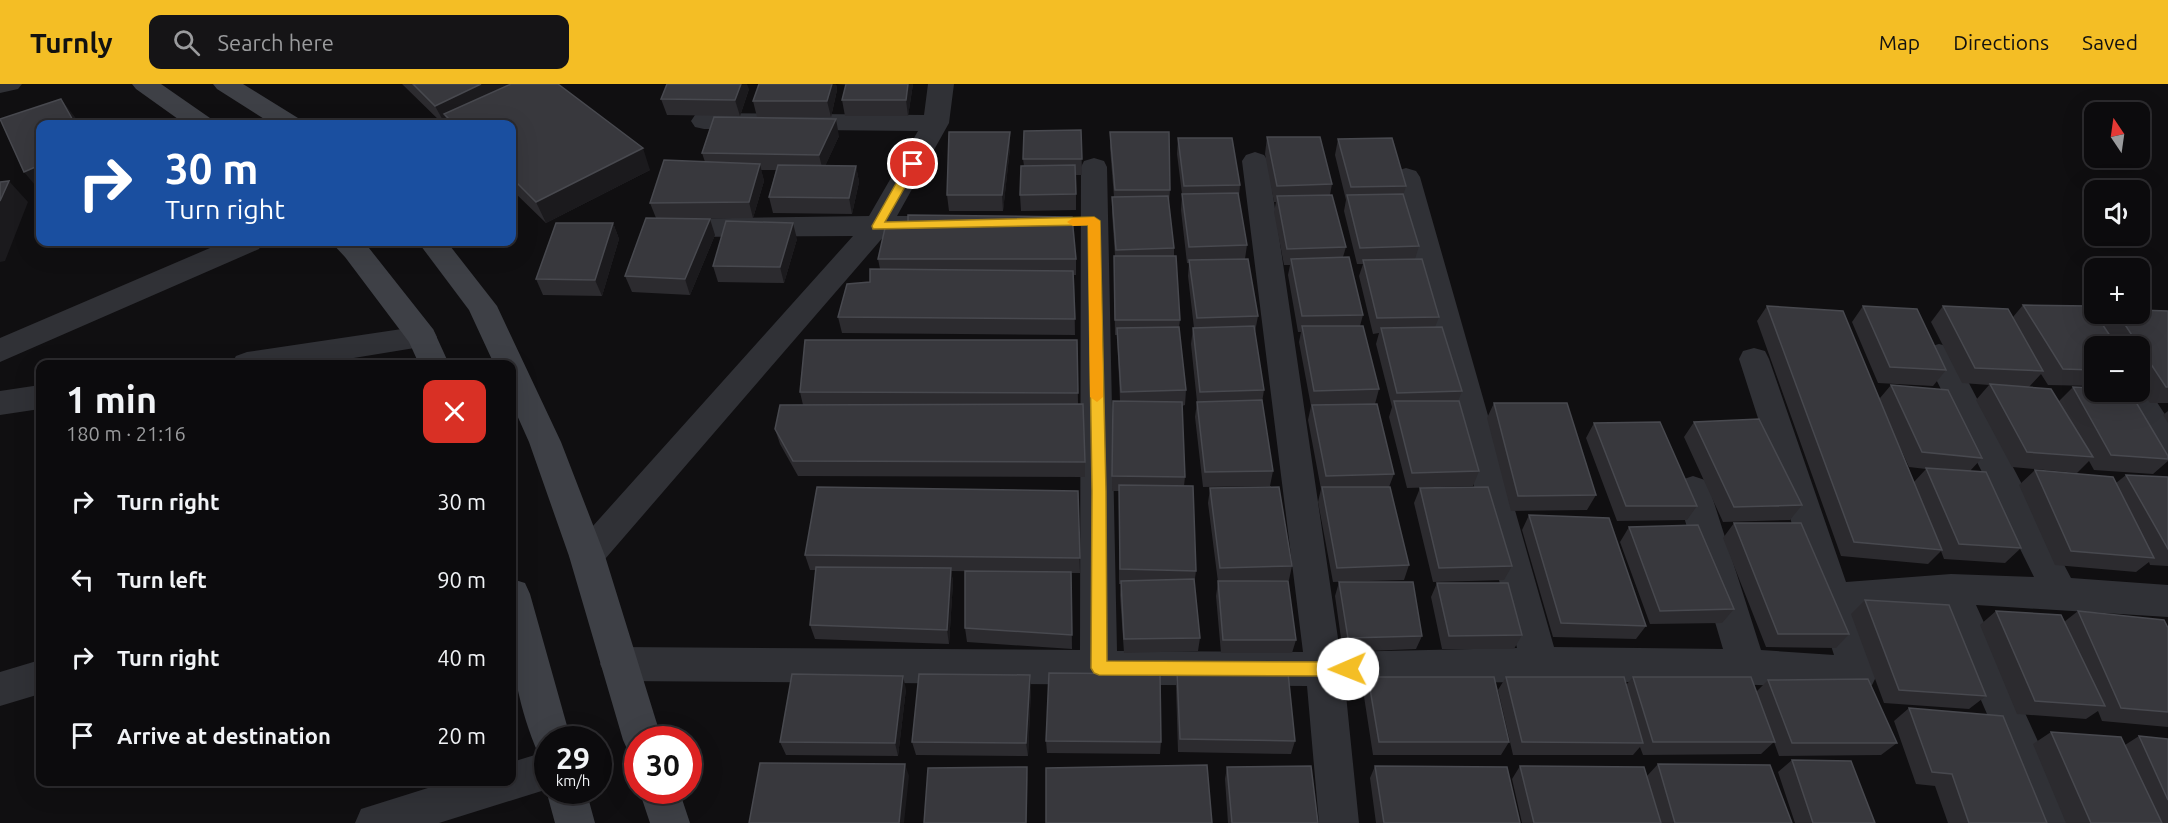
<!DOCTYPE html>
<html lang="en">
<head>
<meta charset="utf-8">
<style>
	:root { --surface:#0c0b0d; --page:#151416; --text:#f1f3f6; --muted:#9a9b9d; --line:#2c2b2e; --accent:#f4be25 }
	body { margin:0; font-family:Ubuntu,sans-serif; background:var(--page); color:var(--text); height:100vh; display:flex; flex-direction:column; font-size:22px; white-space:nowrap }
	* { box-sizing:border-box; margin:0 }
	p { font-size:20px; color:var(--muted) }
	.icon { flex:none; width:33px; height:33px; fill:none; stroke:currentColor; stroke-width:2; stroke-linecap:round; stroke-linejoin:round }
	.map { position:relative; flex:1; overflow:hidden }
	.drawer { position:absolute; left:36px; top:276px; width:480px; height:426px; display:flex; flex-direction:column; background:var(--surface); border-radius:12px; box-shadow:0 6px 24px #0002,0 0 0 2px var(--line) }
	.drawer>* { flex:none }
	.top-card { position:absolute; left:36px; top:36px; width:480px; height:126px; border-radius:12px; box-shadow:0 6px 24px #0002,0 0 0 2px var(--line); background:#1a4fa0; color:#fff; overflow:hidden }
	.needle { width:39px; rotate:347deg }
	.tools { position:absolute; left:2084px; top:18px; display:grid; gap:12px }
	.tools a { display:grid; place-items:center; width:66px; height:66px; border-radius:12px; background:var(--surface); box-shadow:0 6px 24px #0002,0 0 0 2px var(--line); font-size:30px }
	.speed { position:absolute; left:534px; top:642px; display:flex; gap:12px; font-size:30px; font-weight:700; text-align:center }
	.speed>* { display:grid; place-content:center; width:78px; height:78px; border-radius:50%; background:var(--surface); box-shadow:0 6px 24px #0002,0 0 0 2px var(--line); line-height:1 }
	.speed small { font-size:15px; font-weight:400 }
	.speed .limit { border:9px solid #d22; background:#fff; color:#111 }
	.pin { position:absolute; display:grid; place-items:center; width:51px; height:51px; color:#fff; margin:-26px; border:3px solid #fff; border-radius:50%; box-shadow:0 2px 6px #0007 }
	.me { position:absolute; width:66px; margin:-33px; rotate:269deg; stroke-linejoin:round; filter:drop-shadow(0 0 4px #0008) }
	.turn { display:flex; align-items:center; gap:21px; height:126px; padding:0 30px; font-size:27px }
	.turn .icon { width:78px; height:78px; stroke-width:2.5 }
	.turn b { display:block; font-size:42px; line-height:51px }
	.round { display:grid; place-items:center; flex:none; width:63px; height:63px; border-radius:12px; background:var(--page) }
	.headline { display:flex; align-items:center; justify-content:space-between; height:102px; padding:0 30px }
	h1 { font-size:36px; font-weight:700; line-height:45px }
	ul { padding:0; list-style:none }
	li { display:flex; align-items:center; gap:18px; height:78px; padding:0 30px }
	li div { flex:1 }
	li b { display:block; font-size:22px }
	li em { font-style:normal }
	header { display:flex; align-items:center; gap:36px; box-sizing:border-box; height:84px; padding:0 30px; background:var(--accent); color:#111 }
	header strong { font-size:28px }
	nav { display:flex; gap:33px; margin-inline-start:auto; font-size:21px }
	.search { width:420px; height:54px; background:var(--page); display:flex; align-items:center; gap:15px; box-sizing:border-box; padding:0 21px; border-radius:12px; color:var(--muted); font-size:22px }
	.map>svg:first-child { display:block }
</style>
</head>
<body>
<header>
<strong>Turnly</strong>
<div class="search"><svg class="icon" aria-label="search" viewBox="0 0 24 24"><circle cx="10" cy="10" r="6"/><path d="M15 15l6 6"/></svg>Search here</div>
<nav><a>Map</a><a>Directions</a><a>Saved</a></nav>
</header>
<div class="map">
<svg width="2168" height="739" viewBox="0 0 2168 739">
	<rect width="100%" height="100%" fill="#100f11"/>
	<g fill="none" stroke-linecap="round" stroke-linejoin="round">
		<!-- minor -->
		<path fill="#303136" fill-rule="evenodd" d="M0,0h22l-4,5 -18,4z
			M928,0h26l-5,39 -52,93h54l10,2 4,7 -4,7 -10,2 -66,1 -286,331 -12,5 -12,-5 -6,-10 6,-10 278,-310 -183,1 -10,-2 -4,-7 4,-7 10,-2 199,-3 49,-85 -214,-2 -9,-2 -4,-6 4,-6 9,-2 220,2z
			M1255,68l9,3 4,6 72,491 177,-4 -125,-471 4,-6 10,-3 10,3 4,6 134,470 169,2 -47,-159 5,-10 12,-4 12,4 5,10 51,160 73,5 -95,-296 4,-8 11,-3 11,3 4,8 77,223 105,-8 83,3 -110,-222 4,-8 11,-3 11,3 121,231 97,7v32l-192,-12 99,218h-41l-94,-218 -83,7 21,61 -6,12 -13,5c-172,-11 -343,-9 -514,-5l14,138h-40l-12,-137 -688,-5 -13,-5 -6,-12 6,-12 13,-5 461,3 1,-483 3,-6 10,-3 10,3 3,6 10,484 186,1 -61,-491 4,-6z
			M224,158h39l-4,7 -259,113v-24z
			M422,242l11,3 4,8 -4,8 -116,19h-86l5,-8 11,-4z
			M2139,298l6,2 23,35v40l-12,-4 -38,-63h21z
			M40,301v24l-40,6v-24z
			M40,576v34l-40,12v-34z
			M548,667v38l-109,34h-84l6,-14 86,-27h65v-20z"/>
		<!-- secondary -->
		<path fill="#3e4046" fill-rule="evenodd" d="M132,0h29l49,34 4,6h-29l-49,-35z
			M213,0h30l55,34 4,6h-30l-55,-35z
			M331,158l34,1 68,86 16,35h-30l-10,-22 -64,-85z
			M418,158h29l50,64 64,136 44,114 57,184h-24v16l-9,-3 -6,-13 -54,-184 -40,-114 -17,-38v-40h-18l-25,-54z
			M512,495l13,4 5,11 41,146h-23v17l-10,-4c-23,-53 -33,-117 -26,-174z
			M548,702v4h38l9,33h-40l-9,-33z
			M639,706h40l11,33h-40z"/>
	</g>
	<!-- wall -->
	<path fill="#2c2b2f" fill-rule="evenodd" d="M402,0h156l92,86 -104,53 -34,-33v-66h-69z
		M759,0h154l-5,32h-63l-3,-16 4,-15 -10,-1 1,6 -6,27h-74l-4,-16z
		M749,5l-9,27 -73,-1 -6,-16z
		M1081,46l1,45h-6v35l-55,1 -1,-16 4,-29 -1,-7z
		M1110,48l60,58 -1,13 5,45v8l6,64 -1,7 7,63 -1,15 -3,1 3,71 -1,9 12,85 -2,14 6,53 -2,13 -74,2 -4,-58 1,-11h-2v-93h-7l1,-90h7l-3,-66h-2l-1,-63v-16h1l-3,-43v-16h2l-4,-49z
		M839,52l-14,30h31l3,16 -7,32 -79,-1 -4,-16 7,-27h-15l3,11 -11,37 -85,1 47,16 -25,60 -58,-3 -7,-16 31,-58 -6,-15 55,-41 -3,-9z
		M1267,53l65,47 -2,11 16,52 -3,10 20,58 -3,11 19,63 -4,15 19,70 -5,13 20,78 -5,15 -71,2 -15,-80 3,-13 -13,-69 3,-14 -12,-64 2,-10h-3l-10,-57 2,-10h-6l-10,-53 2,-10h-2l-9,-48z
		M1178,54l62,47 -1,13 8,47 -2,14 13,57 -3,16 9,58 -2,13 11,68 -3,15 -67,1 -8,-70 2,-15 -6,-58 2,-16h1l-6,-52 1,-13h-2l-6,-53 1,-16 -5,-40z
		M1338,55l68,47 -3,10 16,50 -4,13 24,58 -4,10 27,64 -4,10 21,70 -6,15 -66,2 -18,-71 3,-10 -16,-63 3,-11 -6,1 -14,-58 4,-12h-6l-13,-53 2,-11 -11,-45z
		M1010,64l-7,63h-54l-2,-16z
		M613,139l6,16 -17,57 -59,-1 -7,-16z
		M797,155l-13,44 -66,-1 -5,-16z
		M878,175h198v16h-2l1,60 -233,-2 -4,-16 32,-35 10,-13z
		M2023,221l79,19 10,-10h27l29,-3v92h-18l-11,-17v-40h-45v40l-46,-1 -7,-11 -12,13 -16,-1 46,15 14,-14 95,69v5l-15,13 -59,-4 -5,-9 -12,12 -65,-6 -36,-67 13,-15 -27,-2 -31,-61 12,-16 70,11z
		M1767,222l113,92 11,-13 91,73 -12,13 51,77 -16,15 -61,-4 -3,-8 -13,13 -87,-8 -84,-235zM1899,361l10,22 17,2 -12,13z
		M1863,222l83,64 -13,16 -55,-3 -26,-61z
		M1077,256l1,64 7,58v15l-287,-1 -18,-32 -5,-15 28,-24 -3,-13z
		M1494,319l102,92 -9,15 -76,1 -24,-93z
		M2168,327v12l-5,-8z
		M1694,338l108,83 -12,15 -67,2 -39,-85z
		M1594,339l103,83 -10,14 -70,1 -31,-83z
		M2035,386l81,13 10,-8 42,2v89l-18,-1 -1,-3 -13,10 -81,-7 -36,-80z
		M1210,404l82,78 -3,14 -42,1 49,59 -4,13h-71l-5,-57 2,-14 -10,-79z
		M1420,404l92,78 -8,14 -71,2 -19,-79z
		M1078,407l2,82 -129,-2 2,11 -4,62 -134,-5 -5,-14 6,-55h-6l-5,-15z
		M1529,431l117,111 -10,13 -83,-2 -31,-107z
		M1734,439l115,111 -13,14 -70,-1 -43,-109z
		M1629,443l105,82 -12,14 -72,1 -30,-82z
		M1071,488l1,77 -105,-7 -2,-14z
		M1339,498l83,54 -6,13 -73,3 -8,-56z
		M1437,499l85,52 -8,14h-72l-11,-52z
		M1865,516l121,96 -17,13 -85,-6 -33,-89z
		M1996,527l68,11 14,-11 90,17v99l-66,-6 -4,-10 -12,8 -69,-5 -37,-89z
		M1177,588l118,69 -4,13 -113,-2 -2,-66z
		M1368,593l141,65 -8,13h-128l-10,-65z
		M1506,593l120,8 7,-8 123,15 12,-12 129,63 -16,12 -102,1 -5,-14 -13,12 -118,1 -3,-8 -7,8h-120l-15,-65z
		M1031,604l-3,68 -112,-1 -4,-13z
		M906,605l-8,67 -112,-1 -6,-13z
		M1909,624l138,115h-99l-13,-37 -19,-2 -22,-63z
		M2051,648l74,13 14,-9 29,3v84h-102l-33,-79z
		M1046,657l115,1 -1,12 -113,-1z
		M1792,676l83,63h-80l-17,-51z
		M1658,680l134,59h-270l-10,-44 8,-13 127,10z
		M1375,682l145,57h-144l-6,-45z
		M1227,683l91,56h-90l-3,-44z"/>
	<!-- shaded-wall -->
	<path fill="#1b1a1d" d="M481,0h53l-90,30 5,10h-4l-10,-18z
		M741,0h6l2,5 -9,27 -5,-16z
		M832,0h4l1,6 -6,27 -4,-16z
		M908,0h5l-5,32 -2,-16z
		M61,15l17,22 2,3h-5z
		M836,35l3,17 -16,35 -4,-16z
		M1010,48v16l-7,63 -1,-16z
		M643,64l7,22 -104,53 -10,-21z
		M760,80l4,17 -11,37 -4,-16z
		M40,81v26l-16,-19z
		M856,82l3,16 -7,32 -3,-16z
		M9,97l19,21 -23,59 -5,1v-61z
		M710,135l5,16 -25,60 -5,-16z
		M613,139l6,16 -17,57 -7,-16z
		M793,139l4,16 -13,44 -4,-16z
		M951,484l2,14 -4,62 -2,-14z
		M1030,591l1,13 -3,68 -2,-13z
		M903,592l3,13 -8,67 -3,-13z
		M905,680l4,12 -5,47h-5z
		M1027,683l1,12 -1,44h-1z"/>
	<!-- building -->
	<path fill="#38383d" stroke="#48494f" stroke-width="1.5" d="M413,0h68l-46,22z
		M511,0h47l85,64 -107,54 -24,-24v-54h-58l-10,-10z
		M667,0h74l-6,16 -74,-1z
		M759,0h73l-5,17h-74z
		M846,0h62l-2,16h-64z
		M61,15l14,25h-35v41l-16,7 -24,-53z
		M714,33l122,2 -17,36 -117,-2z
		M1081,46l1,29h-59l1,-28z
		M949,48h61l-8,63h-55z
		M1110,48h59l1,58h-55z
		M1267,53h53l12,47 -55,2z
		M1178,54h54l8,47 -56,1z
		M1392,54l14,48 -55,1 -13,-48z
		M664,76l96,4 -11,38 -99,1z
		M778,81l78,1 -7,32 -80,-1z
		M1075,81l1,29 -56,1 1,-29z
		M9,97l-9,20v-19z
		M1238,109l9,52 -58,2 -7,-53z
		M1403,110l16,52 -59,2 -13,-53z
		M1332,111l14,52 -59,2 -10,-53z
		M1168,112l6,52 -58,2 -4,-53z
		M908,131l164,2 4,42h-198l7,-31 23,-1z
		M646,134l64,1 -25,60 -60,-3z
		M726,137l67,2 -13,44 -67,-1z
		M556,139h57l-18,57 -59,-1z
		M1114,172h62l4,64h-65z
		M1349,173l14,58 -61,1 -11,-57z
		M1248,175l10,57 -61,2 -8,-58z
		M1422,175l17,58 -62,1 -14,-58z
		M870,185l203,2 2,48 -237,-2 9,-33 23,-2z
		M2023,221l67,1 27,40h-23v24l-31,-1z
		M1767,222l76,5 99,239 -88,-8z
		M1863,222l54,3 29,61 -56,-3z
		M1943,222l65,3 35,62 -68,-3z
		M2139,226l29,1v76h-2l-48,-73h21z
		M1254,242l10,64 -64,2 -7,-64z
		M1302,242h61l16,63 -65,2z
		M1179,243l7,63 -65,2 -4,-64z
		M1442,243l20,64 -65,2 -16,-65z
		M805,256h272l1,53 -278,-1z
		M1990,300l61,5 42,68 -66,-5z
		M1891,301l57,5 34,68 -60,-6z
		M2073,303l21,1v4h36l38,64v3l-57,-4z
		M1262,316l11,71 -68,1 -8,-70z
		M1113,317l69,1 3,75 -73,-1z
		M1394,317h65l20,70 -67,2z
		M1494,319h73l29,92 -78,1z
		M1083,320l2,58 -292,-1 -18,-32 5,-24z
		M1377,320l17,70 -68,2 -14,-71z
		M1759,335l43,86 -68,2 -40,-85z
		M1660,338l37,84h-71l-32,-83z
		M1926,384l60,4 35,76 -62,-4z
		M2035,386l78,7 41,81 -83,-7z
		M2126,391l42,2v72z
		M1119,401l74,1 3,85 -76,-2z
		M817,403l261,4 2,67 -275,-3z
		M1279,403l13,79 -72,2 -10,-80z
		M1322,403h68l19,78 -72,3z
		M1488,403l24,79 -73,2 -19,-80z
		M1529,431l80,3 37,108 -85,-3z
		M1734,439h67l48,111h-71z
		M1698,441l36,84 -74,2 -31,-84z
		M816,483l135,1 -4,62 -137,-5z
		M965,487l106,1 1,63 -107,-7z
		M1194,495l6,59 -76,1 -3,-58z
		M1218,497h70l8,59h-73z
		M1339,498h74l9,54 -74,2z
		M1437,499h71l14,52 -73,1z
		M1865,516l84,5 37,91 -87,-6z
		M1996,527l65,4 44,91 -70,-5z
		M2078,527l86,9 4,8v84l-47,-4z
		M1177,588l111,1 7,68 -115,-2z
		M1049,589l111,1 1,68 -115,-1z
		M792,590l111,2 -8,67 -115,-1z
		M919,590l111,1 -4,68 -114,-1z
		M1368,593h126l15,65h-130z
		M1506,593h118l19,66 -121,-1z
		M1633,593h118l24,65h-122z
		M1868,595l29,64h-105l-24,-63z
		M1909,624l94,8 44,107h-78l-17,-49 -20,-2z
		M2051,648l70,5 41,86h-71z
		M2139,652l29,3v61z
		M1792,676l59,1 24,62h-62z
		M760,679l145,1 -6,59h-150z
		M1658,680l112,1 22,58h-117z
		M1207,681l5,58h-166v-55z
		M1311,682l7,57h-86l-5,-56z
		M1375,682l132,1 13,56h-136z
		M1520,682l124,1 17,56h-127z
		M1027,683l-1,56h-102l4,-55z"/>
	<!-- route -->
	<path fill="#f4be25" stroke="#9f7c18" stroke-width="1.5" d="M913,77l5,3 -33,58 209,-5 6,4 6,270 1,170 241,1 6,2 2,5 -2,4 -6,3 -249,-1 -5,-2 -3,-5 1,-177 -4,-266 -215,4 -1,-3 35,-62z"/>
	<!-- slow -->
	<path fill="#f59e0b" d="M1094,133l6,4 3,176 -6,5 -7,-5 -2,-172 -15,1 -6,-4 6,-4z"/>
</svg>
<div class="tools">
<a><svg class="needle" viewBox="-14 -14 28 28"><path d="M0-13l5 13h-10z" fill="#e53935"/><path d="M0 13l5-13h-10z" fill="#9a9b9d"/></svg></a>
<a><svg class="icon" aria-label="sound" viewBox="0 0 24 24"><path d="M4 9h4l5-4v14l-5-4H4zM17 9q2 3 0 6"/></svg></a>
<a>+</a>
<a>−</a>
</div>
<div class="speed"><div>29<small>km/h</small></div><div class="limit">30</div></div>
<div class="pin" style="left:913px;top:80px;background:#d93025"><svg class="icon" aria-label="arrive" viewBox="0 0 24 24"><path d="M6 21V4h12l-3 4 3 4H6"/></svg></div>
<svg class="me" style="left:1348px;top:585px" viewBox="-20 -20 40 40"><circle r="19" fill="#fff"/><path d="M0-13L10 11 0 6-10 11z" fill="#f4be25"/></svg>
<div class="top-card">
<div class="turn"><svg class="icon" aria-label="right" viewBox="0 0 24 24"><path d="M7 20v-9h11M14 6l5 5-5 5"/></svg><div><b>30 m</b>Turn right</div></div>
</div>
<section class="drawer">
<div class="headline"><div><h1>1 min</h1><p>180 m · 21:16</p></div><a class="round" style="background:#d93025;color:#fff"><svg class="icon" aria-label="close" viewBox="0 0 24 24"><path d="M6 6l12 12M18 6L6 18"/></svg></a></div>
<ul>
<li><svg class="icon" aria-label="right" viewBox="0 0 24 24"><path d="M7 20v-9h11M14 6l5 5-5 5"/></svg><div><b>Turn right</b></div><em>30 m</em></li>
<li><svg class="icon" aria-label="left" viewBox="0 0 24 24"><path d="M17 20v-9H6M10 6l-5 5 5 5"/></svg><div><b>Turn left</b></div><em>90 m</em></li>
<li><svg class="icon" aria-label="right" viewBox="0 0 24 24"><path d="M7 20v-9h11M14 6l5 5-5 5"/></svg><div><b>Turn right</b></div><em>40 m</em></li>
<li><svg class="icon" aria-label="arrive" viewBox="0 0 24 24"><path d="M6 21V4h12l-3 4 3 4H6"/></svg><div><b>Arrive at destination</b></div><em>20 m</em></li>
</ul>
</section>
</div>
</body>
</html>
